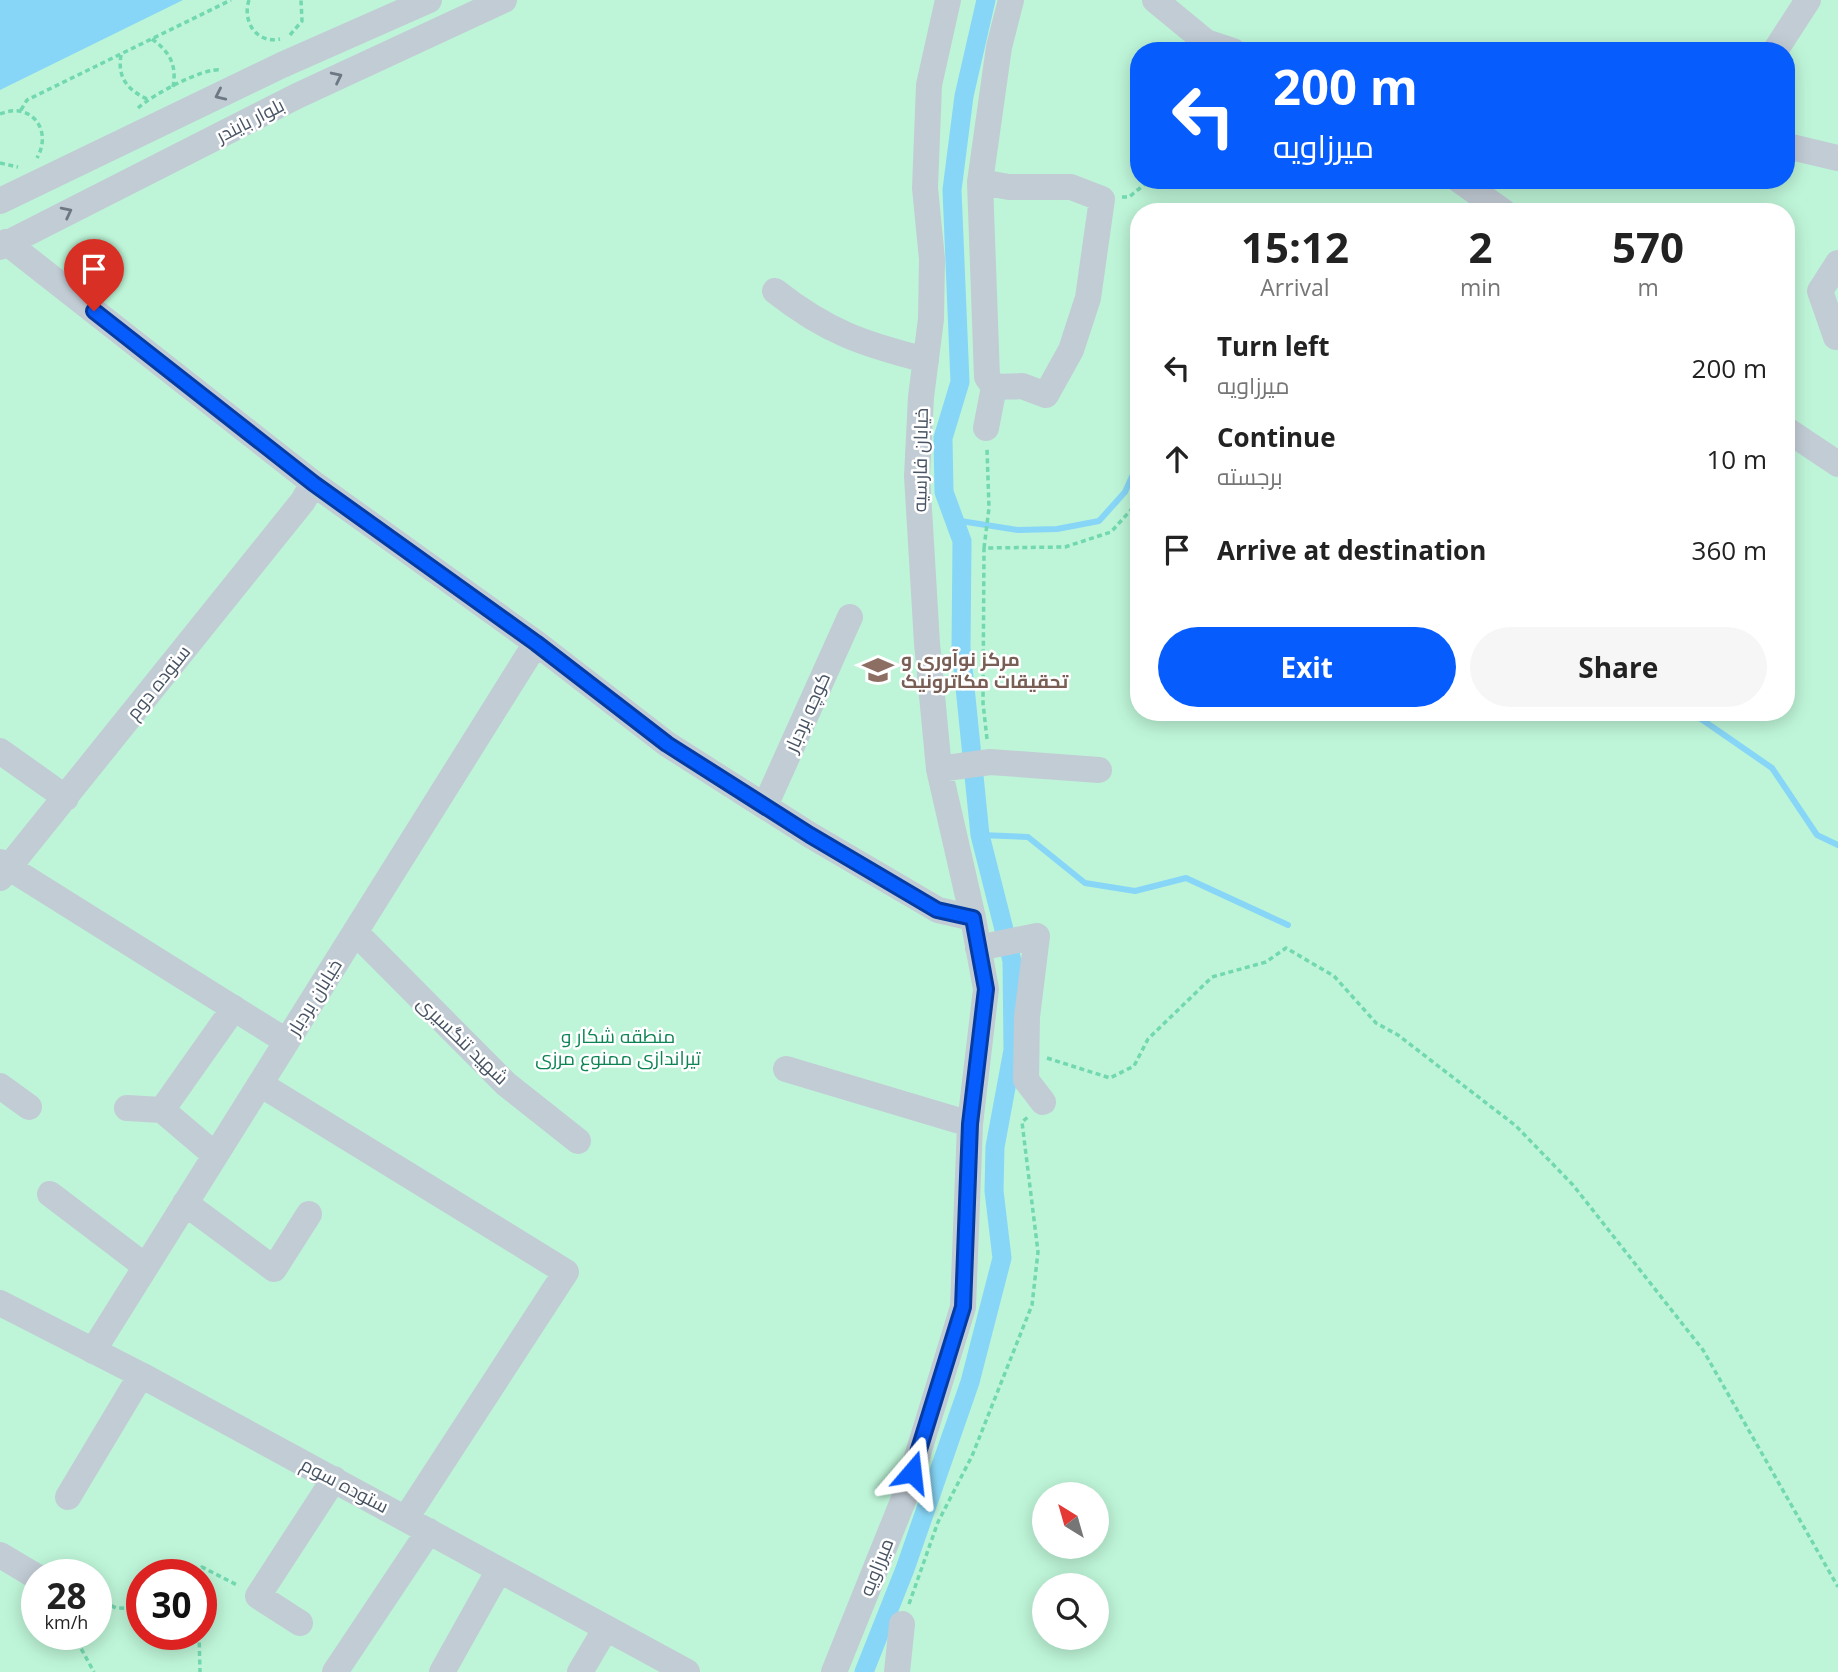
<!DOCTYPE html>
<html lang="en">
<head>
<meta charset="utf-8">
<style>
	:root { --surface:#fff; --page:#f6f6f6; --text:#222; --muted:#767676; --accent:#065cfc }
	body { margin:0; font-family:"Open Sans",Cairo,sans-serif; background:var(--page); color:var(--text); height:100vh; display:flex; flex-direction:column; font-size:26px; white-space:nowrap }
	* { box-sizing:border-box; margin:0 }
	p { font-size:23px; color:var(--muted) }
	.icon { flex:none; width:38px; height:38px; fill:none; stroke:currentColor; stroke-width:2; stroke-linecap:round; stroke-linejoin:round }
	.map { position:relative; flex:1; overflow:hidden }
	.panel { position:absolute; left:1130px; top:203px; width:665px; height:518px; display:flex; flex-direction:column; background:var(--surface); border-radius:28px; box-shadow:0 4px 18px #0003 }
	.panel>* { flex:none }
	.hud { position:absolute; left:1130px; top:42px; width:665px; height:147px; border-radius:28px; box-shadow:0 4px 18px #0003; background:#065cfc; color:#fff; overflow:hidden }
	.needle { width:46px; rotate:323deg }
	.buttons { position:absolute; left:1032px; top:1482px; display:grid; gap:14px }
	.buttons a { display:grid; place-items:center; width:77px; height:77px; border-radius:50%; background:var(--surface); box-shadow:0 4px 18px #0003; font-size:35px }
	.speed { position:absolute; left:21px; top:1559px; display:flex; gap:14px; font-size:35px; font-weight:700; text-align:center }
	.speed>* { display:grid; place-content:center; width:91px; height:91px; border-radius:50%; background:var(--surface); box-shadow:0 4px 18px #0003; line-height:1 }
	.speed small { font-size:18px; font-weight:400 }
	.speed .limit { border:10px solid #d22; background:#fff; color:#111 }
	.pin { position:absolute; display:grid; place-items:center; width:60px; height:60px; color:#fff; margin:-72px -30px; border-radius:50% 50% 50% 0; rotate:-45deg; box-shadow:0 0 7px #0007 }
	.pin .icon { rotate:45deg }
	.me { position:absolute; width:77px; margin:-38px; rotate:17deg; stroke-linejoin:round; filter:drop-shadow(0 0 5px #0008) }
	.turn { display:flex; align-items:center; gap:24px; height:147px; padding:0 28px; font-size:32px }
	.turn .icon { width:91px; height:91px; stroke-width:2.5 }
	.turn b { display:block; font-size:49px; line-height:60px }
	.eta { display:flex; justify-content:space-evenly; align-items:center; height:119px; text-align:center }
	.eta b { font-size:42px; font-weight:700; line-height:49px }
	.button { display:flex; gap:14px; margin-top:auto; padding:14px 28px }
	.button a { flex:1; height:80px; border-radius:42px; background:var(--accent); color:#fff; font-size:28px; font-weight:700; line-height:80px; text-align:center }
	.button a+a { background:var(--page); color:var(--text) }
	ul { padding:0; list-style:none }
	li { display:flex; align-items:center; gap:21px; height:91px; padding:0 28px }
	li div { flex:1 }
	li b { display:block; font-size:26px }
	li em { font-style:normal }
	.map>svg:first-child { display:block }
</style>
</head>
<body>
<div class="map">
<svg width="1838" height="1672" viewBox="0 0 1838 1672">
	<rect width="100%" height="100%" fill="#f5f3f3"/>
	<!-- green -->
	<path fill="#bef5d8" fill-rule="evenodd" d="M0,0h1838v1672h-1838zM1139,51h648v129h-648zM1139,212h648v500h-648zM1045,1494h52v53h-52zM37,1575h59v59h-59zM142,1575h59v59h-59zM1045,1586h52v52h-52z"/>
	<!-- water -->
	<path fill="#87d6f7" d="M0,0h183l-183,90z"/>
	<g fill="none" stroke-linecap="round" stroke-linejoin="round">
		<!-- stream -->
		<path stroke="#87d6f7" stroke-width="6" d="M954,520l64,10 39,-1 42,-8 26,-29 14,-31
			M1691,712l81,56 45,67 21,10
			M980,835l48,2 57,46 50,8 51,-13 102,47"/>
		<!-- canal -->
		<path stroke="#87d6f7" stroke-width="19" d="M864,1672l41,-103 65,-187 32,-124 -8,-67 1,-44 18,-97 -1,-89 -32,-126 -19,-187 1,-107 -18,-49 -1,-54 17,-56 -8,-192 12,-94 22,-96"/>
		<!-- path -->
		<path stroke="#72d8af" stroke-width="3.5" stroke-dasharray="5 3.5" stroke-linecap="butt" d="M249,0c-7,21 7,44 31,39
			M290,35l12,-14 -1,-21
			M152,39c18,13 25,26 21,48
			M121,55c-4,23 7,35 26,44
			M138,108c14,-13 66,-41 83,-38
			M21,110l6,-10 204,-100
			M0,114c31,-13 53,16 37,44
			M0,163l18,4
			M1122,197h7l21,-17
			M984,548l5,-40 -2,-59
			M987,739l-4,-36 1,-155 81,-1 46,-15 28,-31
			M1047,1058l63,20 24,-12 14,-27 64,-62 54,-15 20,-14 48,28 42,47 22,12 118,91 57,59 130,165 135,237
			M197,1575l5,-8 37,19
			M96,1598l20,10 26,1
			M909,1604l29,-82 34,-66 60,-151 6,-53 -16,-130 7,-6
			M73,1634l21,38
			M199,1634l1,38"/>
		<!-- minor -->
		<path stroke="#c2ccd5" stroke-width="26" d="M948,0l-19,85 -4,103 7,71 -1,60 -10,78 -4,79 10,167 12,126 34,149
			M1155,0l51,42 27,9
			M1775,51l33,-51
			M1787,146l51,12
			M1459,180l45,32
			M980,182l29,5h62l31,12 -14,99 -17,52 -25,45 -24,-9 -28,1 -7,-10 -7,-195 19,-135 12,-47
			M0,201l282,-136 147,-65
			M6,242l307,241 223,160 131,101 143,91 128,75 35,8 13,71 -16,135 -7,183 -58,189 -71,176
			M0,247l297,-151 207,-96
			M775,291c52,41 88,53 151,69
			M1836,337l-16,-46 18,-28
			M986,428l8,-41
			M1787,430l51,34
			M0,751l66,47
			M939,769l51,-7 109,8
			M765,806l85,-189
			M0,862l286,179
			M0,878l303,-377 10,-18
			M355,932l151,152 72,57
			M978,948l59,-12 -10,81 -1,63 17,22
			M786,1069l184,55
			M260,1084l306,188 -160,246
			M0,1086l29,21
			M127,1108l35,2 53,45
			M162,1110l72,-102
			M50,1194l95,72
			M185,1203l89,66 35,-55
			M0,1303l141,72 546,297
			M93,1351l443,-708
			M68,1497l73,-122
			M0,1555l37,22
			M300,1623l-42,-27 76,-117
			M335,1672l94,-141
			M442,1672l57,-102
			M580,1672l26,-44
			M897,1672l5,-48"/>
	</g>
	<!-- one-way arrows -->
	<defs><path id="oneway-chevron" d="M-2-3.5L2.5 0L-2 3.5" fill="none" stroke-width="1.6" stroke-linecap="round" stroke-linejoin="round" transform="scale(1.75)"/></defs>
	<g stroke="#6d7885">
		<use href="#oneway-chevron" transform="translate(337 77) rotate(-26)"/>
		<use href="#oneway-chevron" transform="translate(220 95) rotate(155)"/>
		<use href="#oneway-chevron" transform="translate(67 212) rotate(-27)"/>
	</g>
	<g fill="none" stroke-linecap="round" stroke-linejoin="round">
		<!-- route casing -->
		<g stroke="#043ca4" stroke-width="18">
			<path id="route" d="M94,311l219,172 223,160 131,101 143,91 127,75 36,8 13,71 -16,135 -7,183 -51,165"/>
		</g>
		<!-- route -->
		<use href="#route" stroke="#065cfc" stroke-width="12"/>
	</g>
	<!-- icons -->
	<defs>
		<g id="university-bare" transform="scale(2.415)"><path d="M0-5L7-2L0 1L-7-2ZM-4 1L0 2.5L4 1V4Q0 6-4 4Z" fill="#8d6e63" stroke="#fff" stroke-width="2.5" paint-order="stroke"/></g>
	</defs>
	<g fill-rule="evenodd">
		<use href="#university-bare" x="878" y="670"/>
	</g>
	<g text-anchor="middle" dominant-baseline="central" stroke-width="5" stroke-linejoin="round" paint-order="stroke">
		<!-- street labels -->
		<g font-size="19" fill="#485463" stroke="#fff">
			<text transform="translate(250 120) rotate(-27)">بلوار بایندر</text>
			<text transform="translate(920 460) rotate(-89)">خیابان فارسیه</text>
			<text transform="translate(158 682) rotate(-51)">ستوده دوم</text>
			<text transform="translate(807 712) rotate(-66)">کوچه بردبار</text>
			<text transform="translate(314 997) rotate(-58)">خیابان بردبار</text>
			<text transform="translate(463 1040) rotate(44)">شهید تنگسیری</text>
			<text transform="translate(345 1485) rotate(28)">ستوده سوم</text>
			<text transform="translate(876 1567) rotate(-68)">میرزاویه</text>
		</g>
		<!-- education labels -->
		<g font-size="19" font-weight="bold" fill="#785e54" stroke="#fff" text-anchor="start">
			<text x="901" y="659">مرکز نوآوری و<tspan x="901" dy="22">تحقیقات مکاترونیک</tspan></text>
		</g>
		<!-- park labels -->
		<g font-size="19" fill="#0c8453" stroke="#fff">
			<text x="618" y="1036">منطقه شکار و<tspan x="618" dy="22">تیراندازی ممنوع مرزی</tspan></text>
		</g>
	</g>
</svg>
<div class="buttons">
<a><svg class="needle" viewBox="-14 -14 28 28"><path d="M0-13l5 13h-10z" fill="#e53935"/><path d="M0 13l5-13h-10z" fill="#767676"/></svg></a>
<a><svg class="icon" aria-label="search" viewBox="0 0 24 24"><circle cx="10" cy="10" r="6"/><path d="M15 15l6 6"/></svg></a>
</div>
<div class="speed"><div>28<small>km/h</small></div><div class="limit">30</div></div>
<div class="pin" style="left:94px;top:311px;background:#d93025"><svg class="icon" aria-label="arrive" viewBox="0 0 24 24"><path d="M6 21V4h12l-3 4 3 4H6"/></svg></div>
<svg class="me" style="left:912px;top:1472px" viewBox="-20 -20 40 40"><path d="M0-17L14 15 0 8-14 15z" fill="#065cfc" stroke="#fff" stroke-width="4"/></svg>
<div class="hud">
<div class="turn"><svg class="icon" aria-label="left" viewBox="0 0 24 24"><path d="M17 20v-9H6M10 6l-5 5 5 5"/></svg><div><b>200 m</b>میرزاویه</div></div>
</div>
<section class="panel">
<div class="eta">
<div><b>15:12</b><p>Arrival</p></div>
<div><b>2</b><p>min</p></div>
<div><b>570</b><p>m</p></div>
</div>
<ul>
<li><svg class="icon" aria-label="left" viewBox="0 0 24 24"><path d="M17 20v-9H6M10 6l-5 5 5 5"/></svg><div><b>Turn left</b><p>میرزاویه</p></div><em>200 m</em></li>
<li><svg class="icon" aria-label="ahead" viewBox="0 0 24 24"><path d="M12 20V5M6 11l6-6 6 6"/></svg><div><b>Continue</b><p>برجسته</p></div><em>10 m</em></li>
<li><svg class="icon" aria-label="arrive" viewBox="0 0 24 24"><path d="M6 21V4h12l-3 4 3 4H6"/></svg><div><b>Arrive at destination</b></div><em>360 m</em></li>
</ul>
<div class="button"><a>Exit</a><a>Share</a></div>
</section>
</div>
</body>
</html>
